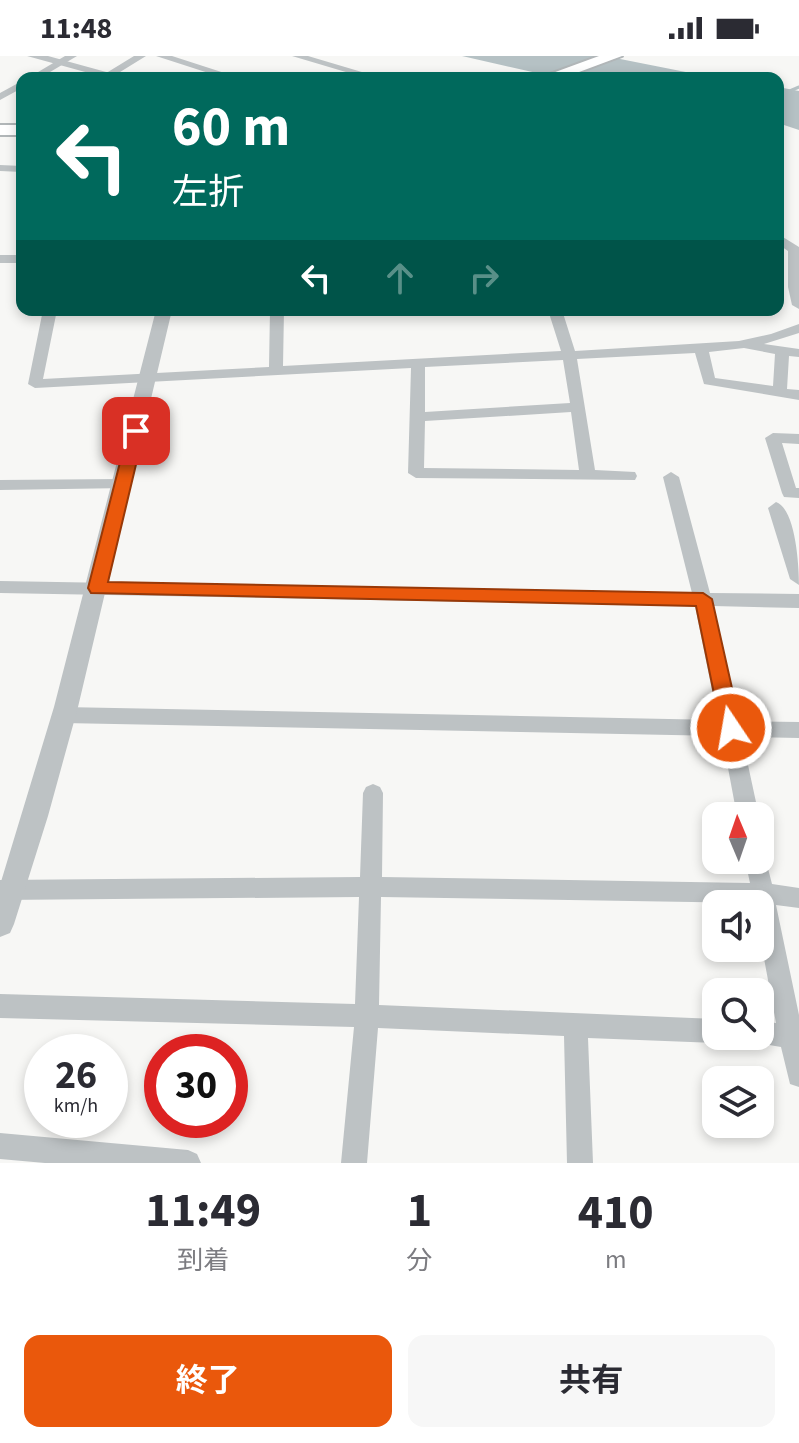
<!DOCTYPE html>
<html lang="ja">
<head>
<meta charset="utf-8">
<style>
	:root { --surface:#fff; --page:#f7f7f7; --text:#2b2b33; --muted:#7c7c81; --accent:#ea580c }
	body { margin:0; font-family:"Source Sans 3","Noto Sans JP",sans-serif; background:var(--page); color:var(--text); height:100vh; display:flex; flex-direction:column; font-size:30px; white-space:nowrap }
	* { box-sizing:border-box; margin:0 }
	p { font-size:26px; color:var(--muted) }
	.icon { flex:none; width:44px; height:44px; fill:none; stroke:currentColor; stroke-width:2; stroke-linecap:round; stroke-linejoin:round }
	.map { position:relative; height:1107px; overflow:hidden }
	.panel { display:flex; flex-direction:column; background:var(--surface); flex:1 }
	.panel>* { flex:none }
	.top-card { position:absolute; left:16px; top:16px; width:768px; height:244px; border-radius:16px; box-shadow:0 4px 12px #0003; background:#00695c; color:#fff; overflow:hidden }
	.needle { width:52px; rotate:358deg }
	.tools { position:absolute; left:702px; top:746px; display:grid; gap:16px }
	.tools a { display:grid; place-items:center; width:72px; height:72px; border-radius:16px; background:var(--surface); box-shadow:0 4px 12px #0003; font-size:40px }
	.speed { position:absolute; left:24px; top:978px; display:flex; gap:16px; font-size:40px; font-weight:700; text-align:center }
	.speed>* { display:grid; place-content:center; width:104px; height:104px; border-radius:50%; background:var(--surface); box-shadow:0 4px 12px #0003; line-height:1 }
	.speed small { font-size:20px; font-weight:400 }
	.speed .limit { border:12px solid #d22; background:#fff; color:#111 }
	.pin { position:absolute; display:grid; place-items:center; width:68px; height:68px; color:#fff; margin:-34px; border-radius:16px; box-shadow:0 4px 12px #0006 }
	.me { position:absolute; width:88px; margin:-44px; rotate:348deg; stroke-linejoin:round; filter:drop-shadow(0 0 6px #0008) }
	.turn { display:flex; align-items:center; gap:28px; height:168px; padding:0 24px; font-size:36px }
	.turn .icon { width:104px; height:104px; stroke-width:2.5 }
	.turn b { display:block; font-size:56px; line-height:68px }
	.lanes { display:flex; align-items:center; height:76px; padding:0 24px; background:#0003; justify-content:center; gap:40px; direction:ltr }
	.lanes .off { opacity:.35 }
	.eta { display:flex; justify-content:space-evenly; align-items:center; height:136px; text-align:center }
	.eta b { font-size:48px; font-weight:700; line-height:56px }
	.action { display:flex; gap:16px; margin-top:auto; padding:16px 24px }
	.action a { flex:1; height:92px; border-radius:16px; background:var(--accent); color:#fff; font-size:32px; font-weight:700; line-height:92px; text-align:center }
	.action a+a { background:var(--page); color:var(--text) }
	.status { display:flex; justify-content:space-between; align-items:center; height:56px; padding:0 40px; background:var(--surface); direction:ltr }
	.status svg { height:22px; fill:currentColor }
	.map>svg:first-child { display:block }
</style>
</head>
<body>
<div class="status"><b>11:48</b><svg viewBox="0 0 49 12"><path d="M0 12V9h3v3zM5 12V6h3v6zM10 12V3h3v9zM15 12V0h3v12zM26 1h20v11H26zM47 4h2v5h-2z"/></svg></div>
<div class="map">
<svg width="799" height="1107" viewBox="0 0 799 1107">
	<rect width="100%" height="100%" fill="#f7f7f5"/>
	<!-- water -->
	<path fill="#b5c1c4" d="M462,0h143l111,22h-157z
		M778,31l21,4v39l-21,-7z"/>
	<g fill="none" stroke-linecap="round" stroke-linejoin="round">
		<!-- stream -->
		<path stroke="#b5c1c4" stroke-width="3" d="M778,40l21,-9"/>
		<!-- primary casing -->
		<g stroke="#b1b6b8" stroke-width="4">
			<path id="primary" d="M599,0h23l-59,22h-24z
				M0,69h22v10h-22z"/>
		</g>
		<!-- minor -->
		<path fill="#bdc2c4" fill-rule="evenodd" d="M65,0h12l-37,22h-12z
			M134,0h12l-34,21 -9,-2z
			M156,0h16l68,22h-16z
			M292,0h16l74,22h-16z
			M22,25v7l-22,12v-7z
			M0,109l22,1v6l-22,-1z
			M778,178l21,13v62l-7,-4 -4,-18v-36l-10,-7z
			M0,199h22v8h-22z
			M43,254h14l-14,69 226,-12 1,-57h14l-1,56 278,-15 -13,-41h14l13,41 164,-10 32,-7 28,-10v9l-35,11 35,5v8l-10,-1 -2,33 12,1v10l-95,-16 -9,-31 -118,6 18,111 40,2 2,4 -2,4 -219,-2 -8,-5 3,-105 -376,20 -7,-4zM744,292l31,6 -2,32 -58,-8 -6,-26zM563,304l7,43 -145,9v-45zM571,356l8,58 -155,-2 1,-47z
			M773,377l26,1v10l-17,-1 14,45h3v10l-15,-1 -2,-4 -17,-55z
			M671,416l8,5 31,116 89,1v14l-86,-2 25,115 61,1v16l-57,-1 17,79h-22l-15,-80 -659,-13 -7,-2 -3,-6 3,-6 7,-2 655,13 -23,-114 -695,-13v-12l692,12 -29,-116z
			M121,423l6,1 2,4 -2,4 -127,2v-10z
			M776,446c20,7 23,65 23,83l-9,-6 -22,-71z
			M373,728l7,3 3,6 -1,84 368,6 -5,-23h15v-8l4,1 8,31 27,4v20l-23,-3 23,110v72l-9,-3 -9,-37 -30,-5 -2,-6h11v-15l16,2 -16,-86v-33l-7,-1 -372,-6 -2,108 337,14v17h10l-10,7 -128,-5 5,125h-26l-3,-127 -186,-8 -11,135h-26l13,-136 -354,-9v-24l355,10 4,-107 -359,3v-20l360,-3 3,-84 3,-6z
			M0,1077l188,17 9,4 4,9h-156l-45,-4z"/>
		<!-- tertiary -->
		<path fill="#bdc2c4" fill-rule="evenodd" d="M27,0h21l80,22h-21z
			M156,254h16l-94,397 -30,109 -34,108 -4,9 -10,4v-52l54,-178z"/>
		<!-- primary -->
		<use href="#primary" fill="#fff" fill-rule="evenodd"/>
	</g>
	<!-- route -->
	<path fill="#ea580c" stroke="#983908" stroke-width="2" d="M136,370l8,5 -36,151 595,11 9,6 29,129 -3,6h-14l-3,-6 -25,-122 -605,-13 -3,-5 40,-157z"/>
</svg>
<div class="tools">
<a><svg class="needle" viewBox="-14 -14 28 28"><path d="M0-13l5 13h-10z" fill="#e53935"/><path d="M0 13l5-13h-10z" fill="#7c7c81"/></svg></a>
<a><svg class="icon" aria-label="sound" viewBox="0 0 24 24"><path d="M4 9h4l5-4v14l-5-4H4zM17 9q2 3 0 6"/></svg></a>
<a><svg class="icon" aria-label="search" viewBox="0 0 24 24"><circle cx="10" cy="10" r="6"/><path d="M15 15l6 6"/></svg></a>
<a><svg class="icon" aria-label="layers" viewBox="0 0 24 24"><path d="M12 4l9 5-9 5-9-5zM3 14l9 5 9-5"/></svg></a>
</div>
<div class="speed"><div>26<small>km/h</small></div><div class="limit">30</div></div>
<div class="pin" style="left:136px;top:375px;background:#d93025"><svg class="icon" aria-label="arrive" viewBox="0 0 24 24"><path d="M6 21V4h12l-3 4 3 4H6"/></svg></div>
<svg class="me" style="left:731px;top:672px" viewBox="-20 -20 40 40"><circle r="17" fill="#ea580c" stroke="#fff" stroke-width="3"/><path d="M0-11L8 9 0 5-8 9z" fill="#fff"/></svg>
<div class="top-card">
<div class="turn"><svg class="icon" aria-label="left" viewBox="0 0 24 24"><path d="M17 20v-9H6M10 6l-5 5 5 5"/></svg><div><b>60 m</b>左折</div></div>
<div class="lanes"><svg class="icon" aria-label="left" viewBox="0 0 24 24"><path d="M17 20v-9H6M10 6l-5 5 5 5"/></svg><svg class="icon off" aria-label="ahead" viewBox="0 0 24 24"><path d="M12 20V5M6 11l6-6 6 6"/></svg><svg class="icon off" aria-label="right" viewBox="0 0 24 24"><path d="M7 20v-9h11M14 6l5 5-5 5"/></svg></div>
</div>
</div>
<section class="panel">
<div class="eta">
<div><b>11:49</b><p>到着</p></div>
<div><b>1</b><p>分</p></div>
<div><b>410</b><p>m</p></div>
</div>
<div class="action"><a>終了</a><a>共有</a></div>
</section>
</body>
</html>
